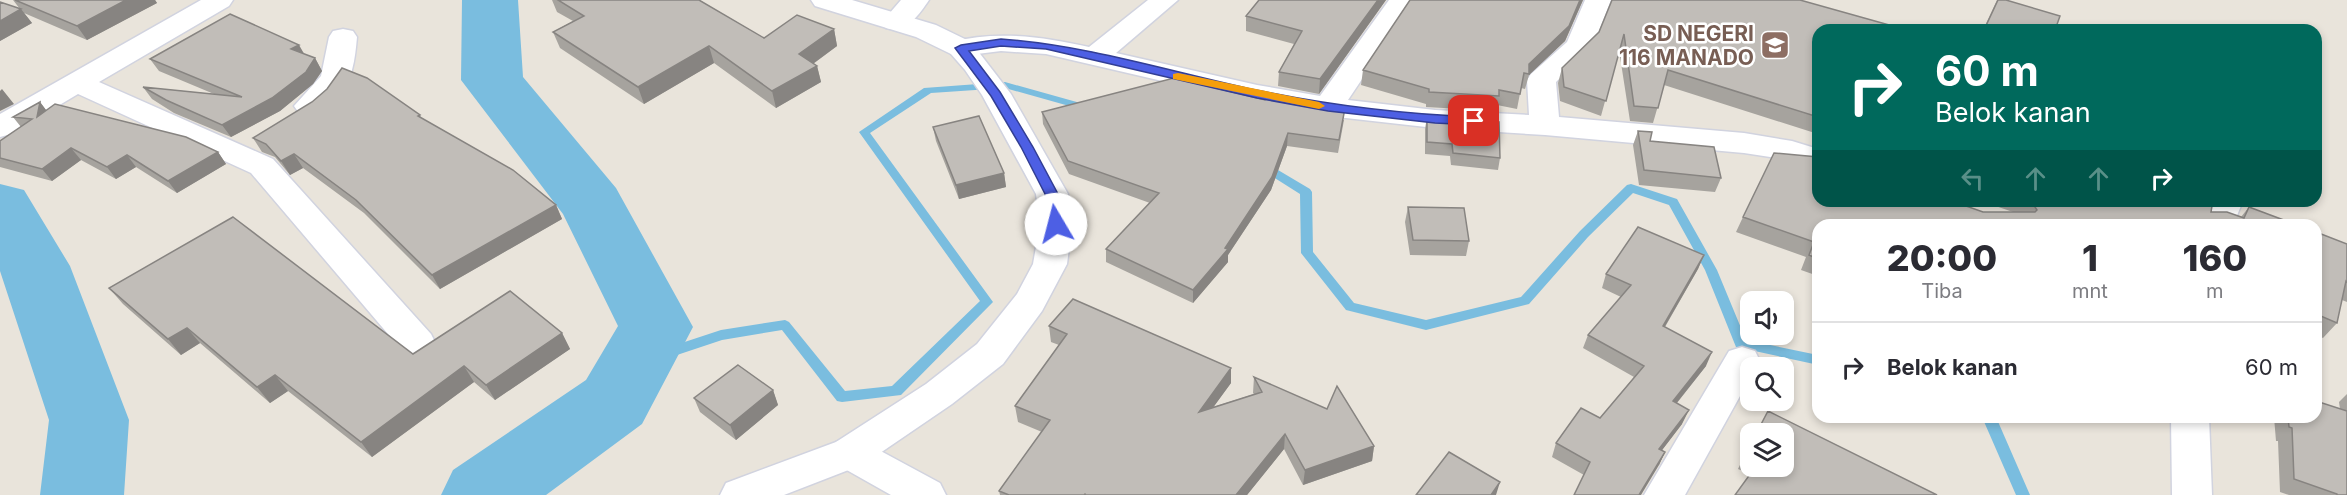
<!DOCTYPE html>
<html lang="id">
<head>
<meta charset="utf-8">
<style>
	:root { --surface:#fff; --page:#f2f2f3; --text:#2b2b33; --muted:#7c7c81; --line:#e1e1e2 }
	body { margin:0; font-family:Inter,sans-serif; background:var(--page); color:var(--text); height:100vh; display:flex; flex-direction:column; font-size:22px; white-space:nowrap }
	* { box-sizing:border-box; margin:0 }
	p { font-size:20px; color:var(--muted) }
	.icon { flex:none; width:33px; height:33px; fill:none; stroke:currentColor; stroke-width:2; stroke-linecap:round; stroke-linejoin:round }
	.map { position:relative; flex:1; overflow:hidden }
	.sheet { position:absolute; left:1812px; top:219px; width:510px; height:204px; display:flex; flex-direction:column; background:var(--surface); border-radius:18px; box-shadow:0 3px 9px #0003 }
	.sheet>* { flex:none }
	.guide { position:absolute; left:1812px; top:24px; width:510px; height:183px; border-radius:18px; box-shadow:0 3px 9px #0003; background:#00695c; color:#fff; overflow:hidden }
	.buttons { position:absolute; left:1740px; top:291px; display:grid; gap:12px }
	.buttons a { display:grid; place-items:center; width:54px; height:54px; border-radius:12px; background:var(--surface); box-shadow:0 3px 9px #0003; font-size:30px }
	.pin { position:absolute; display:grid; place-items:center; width:51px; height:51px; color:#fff; margin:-26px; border-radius:12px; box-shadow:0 3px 9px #0006 }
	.me { position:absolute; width:66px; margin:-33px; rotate:352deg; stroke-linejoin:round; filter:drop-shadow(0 0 4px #0008) }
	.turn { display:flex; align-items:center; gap:21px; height:126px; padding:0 24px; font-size:27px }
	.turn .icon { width:78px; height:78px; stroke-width:2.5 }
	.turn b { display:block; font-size:42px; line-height:51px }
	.lanes { display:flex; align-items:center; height:57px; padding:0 24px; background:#0003; justify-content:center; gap:30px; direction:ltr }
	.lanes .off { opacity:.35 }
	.eta { display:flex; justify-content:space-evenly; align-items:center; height:102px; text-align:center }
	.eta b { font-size:36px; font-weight:800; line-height:42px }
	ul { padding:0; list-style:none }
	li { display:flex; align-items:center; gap:18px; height:90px; padding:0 24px; border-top:2px solid var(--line) }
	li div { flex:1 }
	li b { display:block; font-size:22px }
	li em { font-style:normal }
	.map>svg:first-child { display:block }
</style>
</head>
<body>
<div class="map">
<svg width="2347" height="495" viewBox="0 0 2347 495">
	<rect width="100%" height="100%" fill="#e9e4db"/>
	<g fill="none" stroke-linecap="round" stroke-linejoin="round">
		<!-- stream -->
		<path fill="#7abddf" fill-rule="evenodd" d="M1005,82l86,24 1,2 -5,3 -82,-23 -74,5 -61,40 123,169 -92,93 -59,7 -5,-1 -55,-71 -60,10 -87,29 -5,-1 -2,-4 2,-4 91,-30 64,-10 4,2 56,69 47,-5 88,-85 -121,-169 65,-44z
			M1263,161l47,28 2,3 1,60 41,51 72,17 95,-23 59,-66 47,-46 4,-1 46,15 40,71 29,70 67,14 5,-2v11l-4,1 -78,-17 -31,-77 -36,-65 -36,-12 -45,44 -59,67 -103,26 -80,-20 -45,-57 -1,-59 -41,-26 -2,-3z
			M1982,417h14l34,78h-14z"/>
		<!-- river -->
		<path fill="#7abddf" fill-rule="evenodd" d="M462,0h56l5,77 93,111 77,139 -51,97 -96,71h-105l12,-25 133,-90 32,-54 -55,-112 -102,-134z
			M0,184l24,6 46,76 59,154 -5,75h-84l9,-75 -49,-149z"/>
		<!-- minor casing -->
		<g stroke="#d1d3df" stroke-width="3">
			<path id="minor" d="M201,0h32l-4,6 -130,76 174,77 158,175 5,10 -5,10 -13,3 -13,-3 -154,-181 -173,-79 -67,40 -11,3v-23z
				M901,0h28c-11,16 -22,33 -43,28l-4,-6z
				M1148,0h30l-62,53 141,32 63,11 69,-96h26l-67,100 87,10 94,5 -2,-35 4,-6 36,-32 18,-42h26l-18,46 -37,36 3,35 185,16 48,8 26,8v20l-29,-9 -45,-7 -199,-18 -110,-7 -107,-12 -71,-13 -211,-49 -45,-3 -40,5 -10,-2 -4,-6 4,-6c47,-12 92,-5 138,5z
				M343,29l10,2 4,6c-1,11 -2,22 -5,33 -6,23 -29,49 -53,43l-5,-7 27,-30 8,-39 4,-6z
				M2211,201h32l-10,24h-32z
				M1742,347l13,4 5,10 -4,7h-6v10l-65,117h-41l85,-144z
				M2171,417h38l3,78h-40z
				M850,437l14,5 76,41 6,12h-55l-55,-31 -5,-11 5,-11z"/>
		</g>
		<!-- secondary casing -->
		<g stroke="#d1d3df" stroke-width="3">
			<path id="secondary" d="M811,0h41l84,25 35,17 40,52 57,100 4,30 -5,40 -25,47 -39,53 -51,40 -88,60 -80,31h-64l6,-12 110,-41 90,-58 51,-40 40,-50 16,-30 7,-40 -4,-30 -54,-99 -17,-25 -14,-16 -35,-17 -101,-31z"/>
		</g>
		<!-- minor -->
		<use href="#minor" fill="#fff" fill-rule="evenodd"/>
		<!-- secondary -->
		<use href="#secondary" fill="#fff" fill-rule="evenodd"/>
	</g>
	<!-- wall -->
	<path fill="#a6a39e" d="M13,0h142l2,3 -70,37 -63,-27 8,10 -32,18v-39l20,7z
		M552,0h147l65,38 70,-9 3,17 -24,18 4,2 4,16 -45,26 -62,-45 -70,41 -84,-56 -7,-16 20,-11 -16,-9z
		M1259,0h127l-67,94 -41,-8 1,-14 15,-28 -48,-13v-15z
		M1410,0h173l-18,41 -36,34 -4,14 -4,-1 -4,21 -20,-4 -1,6 -70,-4v-3l-65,-19 2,-15z
		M1997,0l58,30h-72z
		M1818,30v104l-154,-49 -11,38 -23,-2 -11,-71 -18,66 -41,-15 -2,-18 4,-15 37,-36z
		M304,54l11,4 7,13 -9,13 -33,27 -49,26 -57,-24 -22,-14 -9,-12 71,7 -55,-23 -9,-12z
		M40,102l6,8 172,42 8,12 -49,29 -41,-26 -20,12 -35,-19 -29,21 -52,-14v-26l21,-14 -8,-10z
		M1042,112l302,8 -6,33 -51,-7 -16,44 -43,65v7l-35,41 -87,-41v-13l44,-46 -81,-29 -26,-50z
		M420,115l1,3 135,87 6,14 -122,70 -76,-76 -61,-45 -13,7 -15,-18 -13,-5 -9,-14z
		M1427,117l73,41 -2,12 -47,-5 -1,-9 -25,-2v-25z
		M933,127l71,46 2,14 -47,12 -23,-58z
		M1638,131l12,10 71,37 -6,14 -76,-7 -6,-40z
		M1981,201h216l14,11 30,5 8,-10 48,18h-479v51l-17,-6 5,-13 -70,-25 7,-15 270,-5z
		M1408,207l61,34 -3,15 -56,-1 -5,-33z
		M2316,232l31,12v58l-5,-2 -5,23 -14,15 -7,-3z
		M1704,255l-6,14 -33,58 41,39 -29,37 5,21 -20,26 3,2 -6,13 -75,10 -32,-18 4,-14 44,-25 34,-41 -51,-29 5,-13 33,-38 -19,-9 4,-14z
		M109,288l304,66 149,-21 8,16 -75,51 -21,-18 -102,75 -84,-66 -18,12 -70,-60 -19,12 -58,-51z
		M1049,326l182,42v15l-18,24 41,-13 -1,-1 1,-16 120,69 -2,15 -69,24 -19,-36 -37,46h-247l-1,-4 43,-59 -24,-10 -3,-16 44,-61 -8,-3z
		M773,390l5,15 -42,35 -36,-28 -6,-14z
		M2347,394v101h-58l-9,-3 -2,-51h-2l-2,-24h42l24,-8 -1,-7z
		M1750,444v22h34l153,29 -187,-21 -12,-5z"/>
	<!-- shaded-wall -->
	<path fill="#878481" d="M126,0h29l2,3 -70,37 -10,-14z
		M1378,0h8l-67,94 1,-15z
		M1580,0h3l-18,41 -36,34v-11z
		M21,9l11,14 -32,18v-20z
		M834,29l3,17 -34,25 -4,-17z
		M299,45l7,12 -15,-8z
		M709,46l5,17 -70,41 -6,-17z
		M315,58l7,13 -9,13 -33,27 -49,26 -9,-12z
		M817,66l4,16 -45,26 -4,-17z
		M2,89l12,15 -14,7v-20z
		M40,102l9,12 -12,3z
		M1288,133l-1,13 -16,44 -43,65v7l-35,41v-13l32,-42z
		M71,148l10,12 -29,21 -10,-12z
		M218,152l8,12 -49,29 -9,-12z
		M294,154l9,14 -13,7 -9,-14z
		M127,155l9,12 -20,12 -9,-12z
		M1004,173l2,14 -47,12 -3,-14z
		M556,205l6,14 -122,70 -8,-14z
		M1704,255l-6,14 -41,71 6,-14z
		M187,328l13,15 -19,12 -13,-16z
		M562,333l8,16 -75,51 -9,-15z
		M1712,352l-6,14 -39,49 6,-14z
		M464,366l10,16 -102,75 -11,-15z
		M1231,368v15l-32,44v-15z
		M275,375l13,16 -18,12 -13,-16z
		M773,390l5,15 -42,35 -6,-15z
		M1689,410l-7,14 -29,38 6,-13z
		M1285,434l-1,15 -37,46h-11z
		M1374,446l-2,15 -69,24 2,-15z
		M1665,452l-6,13 -18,30h-2z
		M1500,482l-4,13h-5z"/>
	<!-- building -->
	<path fill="#c1bdb8" stroke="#878481" stroke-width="1.5" d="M15,0h111l-49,26z
		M558,0h141l65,38 33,-23 37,14 -35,25 18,12 -45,25 -63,-45 -71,41 -85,-55 31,-16z
		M1259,0h119l-58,79 -41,-7 23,-41 -56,-15z
		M1410,0h170l-11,26 -40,38v10l-5,-1 -4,21 -21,-4v6l-70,-4v-3l-66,-19z
		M1612,0h188l107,30h-89v87l-150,-47 -10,38 -24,-2 -10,-72 -18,67 -42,-14 -2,-19 37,-36z
		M1998,0h8l54,16 -5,14h-71z
		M0,2l21,7 -21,12z
		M230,14l69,31 -8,4 24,9 -9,14 -34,26 -50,27 -56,-25 -23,-13 99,10 -92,-38z
		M342,68l25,10 53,37 -2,1 95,54 43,35 -124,70 -76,-75 -62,-46 -13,7 -15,-17 -13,-6 59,-36 15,-13z
		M1174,78l91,22 3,-5 77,13 -6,32 -51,-7 -16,44 -47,71 3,1 -35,41 -87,-41 53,-56 -91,-32 -26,-49z
		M40,102l-3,15 18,-13 131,33 32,15 -50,29 -41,-26 -20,12 -36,-19 -29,21 -42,-11v-17l32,-22 -19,-2z
		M979,116l25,57 -48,12 -23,-58z
		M1427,117l72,5 1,36 -47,-5 -1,-9 -25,-2z
		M1638,131l14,1 -2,9 64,6 7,31 -77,-8z
		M1774,153l44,4v44h134l31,11h52l2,-2 -6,-9h166l15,5 -1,6h16l17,6 5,-11 48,18h-479v34l-9,-4 5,-13 -71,-25z
		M1408,207l56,1 5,33 -56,-1z
		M233,217l180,137 97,-63 52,42 -76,52 -22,-19 -103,76 -86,-67 -18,12 -70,-59 -19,11 -59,-51z
		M1638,227l66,28 -41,71 49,26 -39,49 16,9 -30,39 6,3 -26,43h-65l16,-33 -34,-19 25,-35 19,10 44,-52 -56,-31 43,-50 -25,-11z
		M2316,232l31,12v38l-1,-1 -9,42 -21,-9z
		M1073,299l158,69 -32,44 63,-20 -8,-15 73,32 10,-23 37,60 -69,24 -20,-36 -49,61h-150l-1,-1 -1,1h-75l-10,-4 51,-71 -35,-14 52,-72 -18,-8z
		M738,365l35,25 -43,35 -36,-27z
		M2316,401l31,10v84h-10v-1l-43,-15 -2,-51 -3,-1 -1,-10h28z
		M1768,411l169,84h-202l21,-29h28v-32h-28z
		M1750,445v9l-3,-2z
		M1449,452l51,30 -9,13h-75z"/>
	<!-- route -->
	<path fill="#4d5fe4" stroke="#323e94" stroke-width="1.5" d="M1001,39c86,6 171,33 255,51 72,15 145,24 218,27l6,4 -6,4 -39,-2 -107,-12 -71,-13 -211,-49 -45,-3 -32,5 31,41 33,55 25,47 5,30 -7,4 -7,-4 -4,-30 -24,-47 -30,-51 -36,-48 6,-3z"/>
	<!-- slow -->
	<path fill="#f59e0b" d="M1178,73l141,29 6,4 -6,3 -146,-30v-5z"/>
	<!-- icons -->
	<defs>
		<g id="school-square" transform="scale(1.5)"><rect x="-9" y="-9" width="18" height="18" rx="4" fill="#8d6e63" stroke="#fff"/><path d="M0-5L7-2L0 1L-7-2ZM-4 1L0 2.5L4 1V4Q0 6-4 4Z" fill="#fff"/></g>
	</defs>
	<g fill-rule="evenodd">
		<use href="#school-square" x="1775" y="45"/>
	</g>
	<g text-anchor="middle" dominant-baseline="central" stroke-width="5" stroke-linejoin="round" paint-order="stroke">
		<!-- education labels -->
		<g font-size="21" font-weight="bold" fill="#785e54" stroke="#fff" text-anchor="end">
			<text x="1754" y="33">SD NEGERI<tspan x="1754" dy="24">116 MANADO</tspan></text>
		</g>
	</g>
</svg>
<div class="buttons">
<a><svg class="icon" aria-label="sound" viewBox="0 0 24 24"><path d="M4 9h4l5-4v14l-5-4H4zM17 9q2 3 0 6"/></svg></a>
<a><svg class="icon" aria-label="search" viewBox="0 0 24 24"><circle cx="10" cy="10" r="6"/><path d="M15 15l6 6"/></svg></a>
<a><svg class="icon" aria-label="layers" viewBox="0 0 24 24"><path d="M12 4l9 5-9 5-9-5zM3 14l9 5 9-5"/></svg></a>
</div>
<div class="pin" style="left:1474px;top:121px;background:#d93025"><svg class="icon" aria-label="arrive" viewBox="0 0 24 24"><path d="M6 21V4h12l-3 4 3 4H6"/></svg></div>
<svg class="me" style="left:1056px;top:224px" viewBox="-20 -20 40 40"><circle r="19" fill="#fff"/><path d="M0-13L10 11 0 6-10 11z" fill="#4d5fe4"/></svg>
<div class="guide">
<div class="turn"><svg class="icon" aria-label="right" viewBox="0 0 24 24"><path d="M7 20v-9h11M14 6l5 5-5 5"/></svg><div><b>60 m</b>Belok kanan</div></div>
<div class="lanes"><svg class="icon off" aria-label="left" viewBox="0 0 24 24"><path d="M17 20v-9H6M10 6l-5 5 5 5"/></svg><svg class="icon off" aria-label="ahead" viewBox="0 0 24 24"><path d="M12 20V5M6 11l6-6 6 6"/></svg><svg class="icon off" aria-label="ahead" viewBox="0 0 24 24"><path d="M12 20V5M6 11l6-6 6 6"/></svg><svg class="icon" aria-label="right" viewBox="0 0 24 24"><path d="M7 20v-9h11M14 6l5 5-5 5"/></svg></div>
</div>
<section class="sheet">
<div class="eta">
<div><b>20:00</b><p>Tiba</p></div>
<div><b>1</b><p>mnt</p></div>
<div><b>160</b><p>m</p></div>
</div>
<ul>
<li><svg class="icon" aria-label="right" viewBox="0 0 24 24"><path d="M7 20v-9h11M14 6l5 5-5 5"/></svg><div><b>Belok kanan</b></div><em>60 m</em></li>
</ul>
</section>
</div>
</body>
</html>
